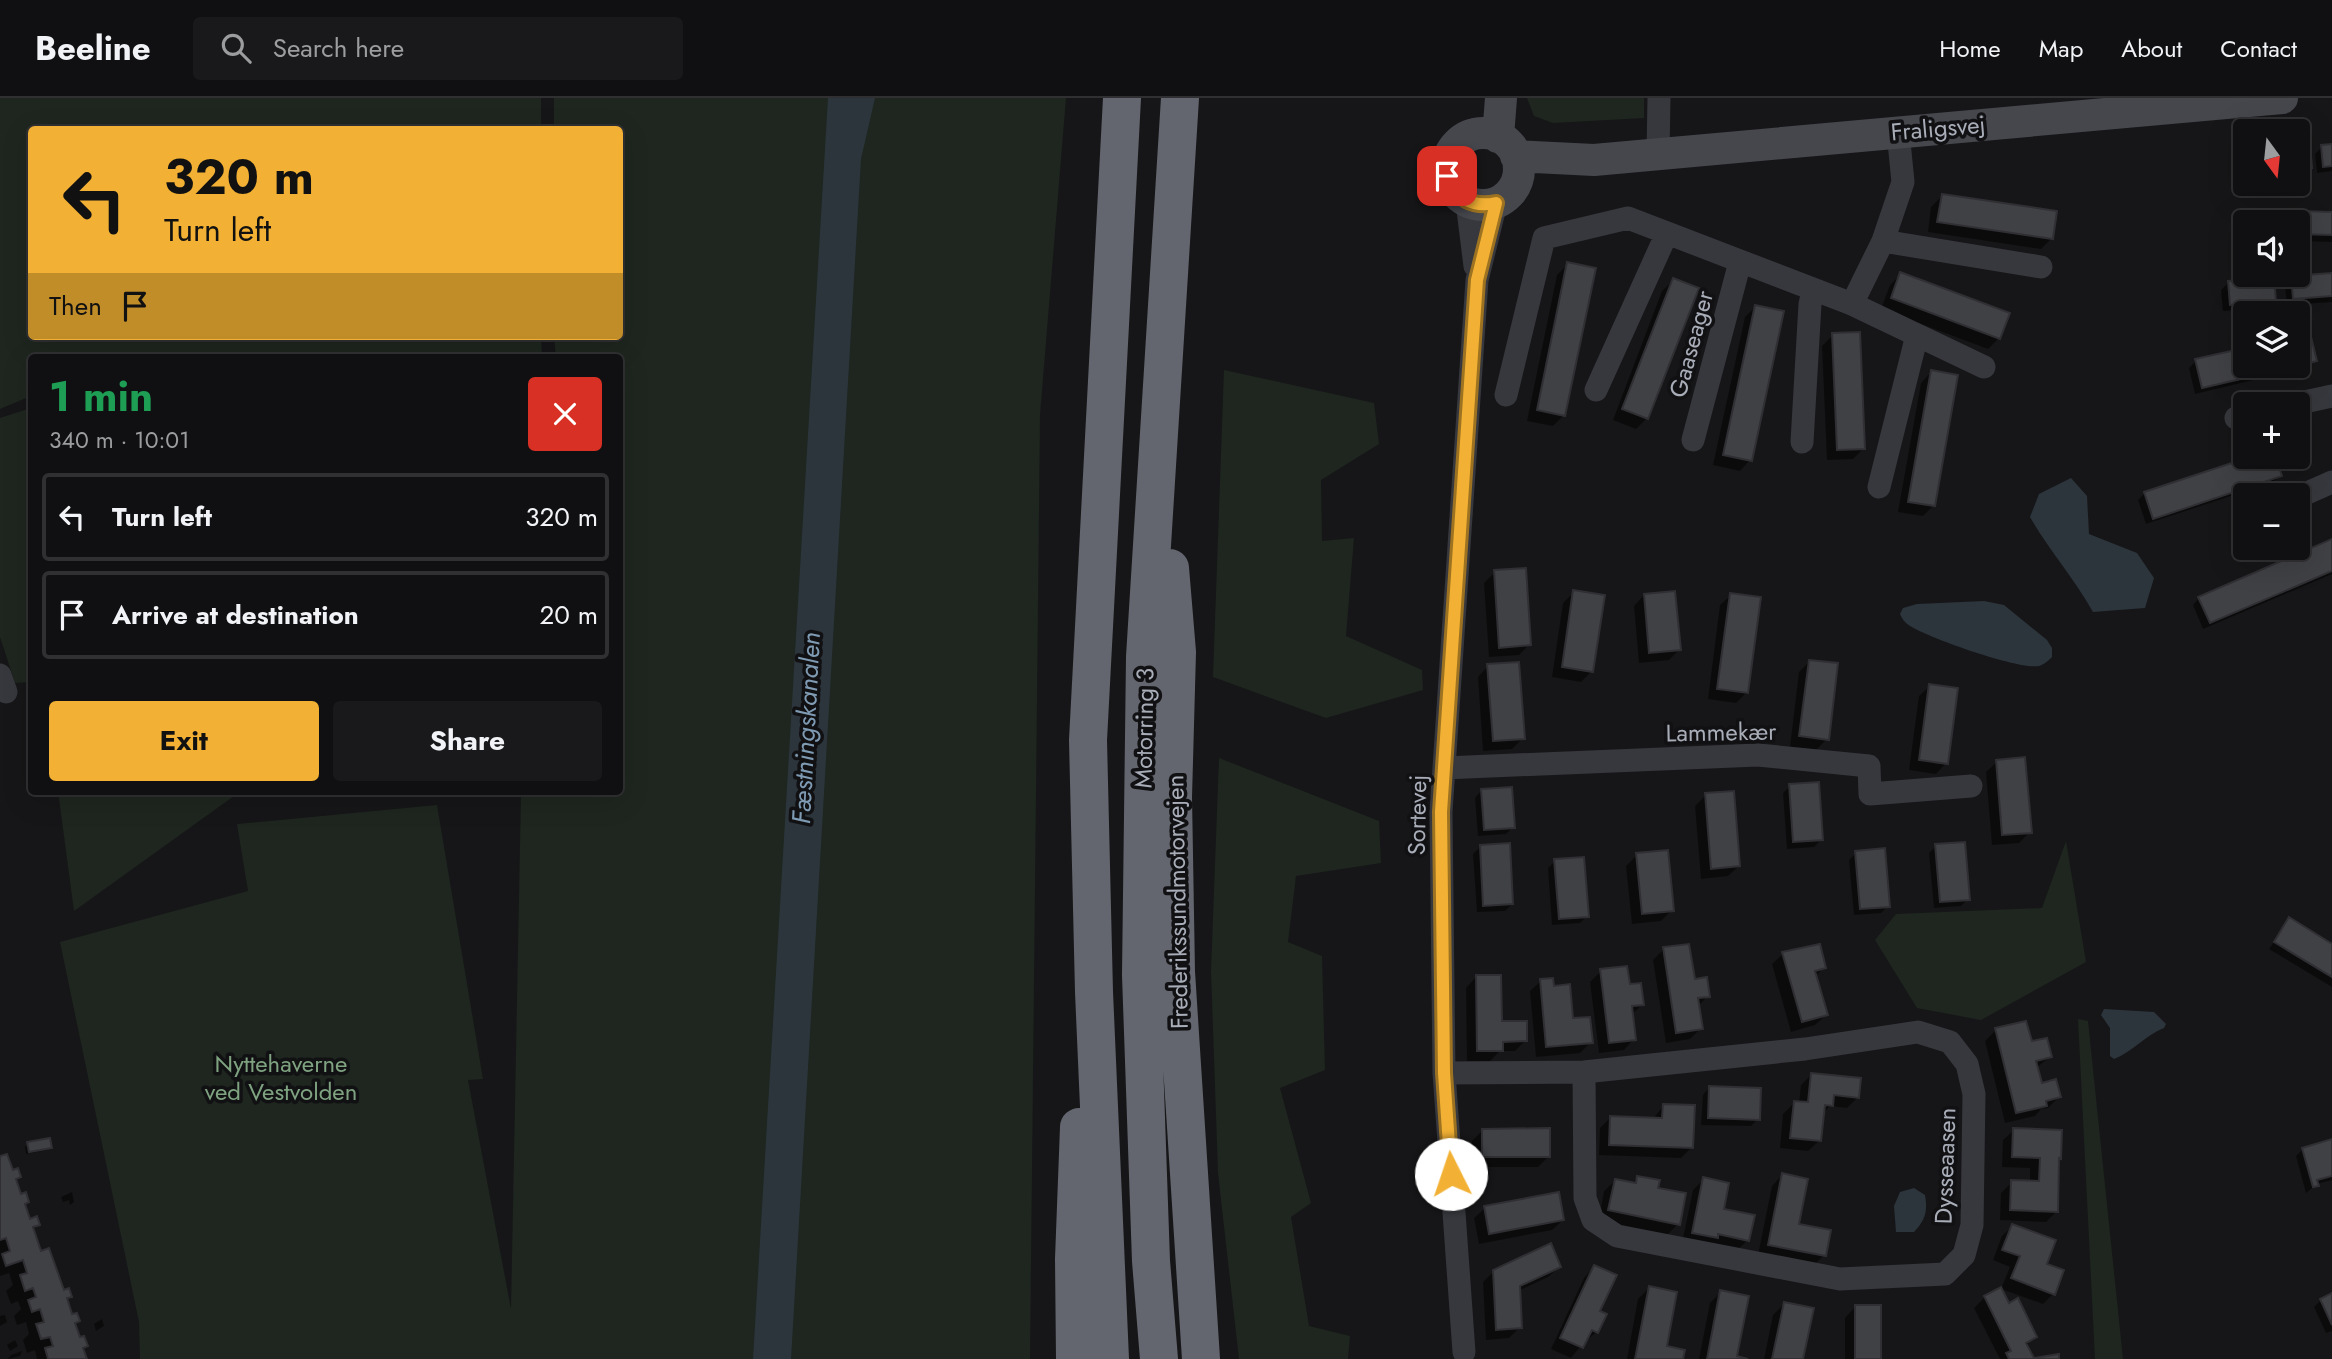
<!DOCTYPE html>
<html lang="en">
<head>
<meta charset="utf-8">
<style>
	:root { --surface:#101012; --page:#19191b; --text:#f1f3f6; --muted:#9c9d9f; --line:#303032; --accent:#f2b134 }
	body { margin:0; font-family:Jost,sans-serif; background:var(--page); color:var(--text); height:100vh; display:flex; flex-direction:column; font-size:26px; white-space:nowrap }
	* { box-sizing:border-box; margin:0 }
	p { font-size:23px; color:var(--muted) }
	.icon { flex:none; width:38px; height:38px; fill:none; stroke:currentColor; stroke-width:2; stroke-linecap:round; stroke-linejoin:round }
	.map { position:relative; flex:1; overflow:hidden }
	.sheet { position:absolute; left:28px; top:256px; width:595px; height:441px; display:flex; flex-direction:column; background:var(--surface); border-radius:7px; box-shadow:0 7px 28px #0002,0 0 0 2px var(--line) }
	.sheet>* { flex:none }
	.guide { position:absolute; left:28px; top:28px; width:595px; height:214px; border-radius:7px; box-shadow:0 7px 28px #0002,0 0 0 2px var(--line); background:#f2b134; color:#111; overflow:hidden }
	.needle { width:46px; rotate:165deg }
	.tools { position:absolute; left:2233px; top:21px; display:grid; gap:14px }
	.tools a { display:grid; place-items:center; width:77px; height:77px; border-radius:7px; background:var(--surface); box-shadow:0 7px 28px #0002,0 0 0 2px var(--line); font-size:35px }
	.pin { position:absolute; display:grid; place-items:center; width:60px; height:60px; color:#fff; margin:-30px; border-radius:14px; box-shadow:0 4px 10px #0006 }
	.me { position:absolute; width:77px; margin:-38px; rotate:356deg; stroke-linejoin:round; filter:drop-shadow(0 0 5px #0008) }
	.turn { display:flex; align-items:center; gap:24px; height:147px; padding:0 21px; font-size:32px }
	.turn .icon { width:91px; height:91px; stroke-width:2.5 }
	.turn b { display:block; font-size:49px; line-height:60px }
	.then { display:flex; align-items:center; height:66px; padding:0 21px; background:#0003; gap:14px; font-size:26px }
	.round { display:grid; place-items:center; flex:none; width:74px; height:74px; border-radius:7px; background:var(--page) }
	.head { display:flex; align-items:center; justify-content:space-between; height:119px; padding:0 21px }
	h1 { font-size:42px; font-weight:700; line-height:52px; color:#1e9e55 }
	.action { display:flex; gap:14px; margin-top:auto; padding:14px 21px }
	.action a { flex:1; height:80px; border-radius:7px; background:var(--accent); color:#111; font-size:28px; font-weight:700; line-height:80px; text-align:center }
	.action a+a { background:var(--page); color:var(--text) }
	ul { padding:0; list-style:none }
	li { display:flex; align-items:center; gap:21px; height:88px; margin:0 14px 10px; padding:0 7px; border:4px solid var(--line); border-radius:7px }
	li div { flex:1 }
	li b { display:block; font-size:26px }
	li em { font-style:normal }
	header { display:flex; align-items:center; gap:42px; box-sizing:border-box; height:98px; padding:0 35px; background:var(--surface); border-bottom:2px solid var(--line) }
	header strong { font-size:33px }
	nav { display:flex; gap:38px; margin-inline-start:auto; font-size:24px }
	.search { width:490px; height:63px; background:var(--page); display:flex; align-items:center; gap:18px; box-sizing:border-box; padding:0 24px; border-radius:7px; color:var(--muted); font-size:26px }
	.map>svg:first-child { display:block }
</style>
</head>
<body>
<header>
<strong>Beeline</strong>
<div class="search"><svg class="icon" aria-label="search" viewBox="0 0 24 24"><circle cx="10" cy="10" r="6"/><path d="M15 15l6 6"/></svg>Search here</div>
<nav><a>Home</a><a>Map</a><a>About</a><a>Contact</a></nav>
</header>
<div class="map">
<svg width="2332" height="1261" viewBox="0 0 2332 1261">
	<rect width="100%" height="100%" fill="#161618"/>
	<!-- green -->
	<path fill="#1e261f" d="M0,0h541v31l-509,1v206h509l1,21h-510l-1,39 -31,13z
		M554,0h512l-26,317 -10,944h-890l-1,-37 -79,-380 188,-51 -11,-67 200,-19 46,274 -15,1 43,229 10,-515 -21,-3h120v-434h-64l-2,-21h66v-206l-66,-1z
		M1527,0h117v20l-91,5 -19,-7z
		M1224,272l150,33 5,41 -58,36 1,61 32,-3 -8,98 76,34 1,20 -97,28 -113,-41z
		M31,310v274l-16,1 -15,-46v-219z
		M1219,660l160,63 2,42 -85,13 -8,66 34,14 3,114 -45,18 31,115 -20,14 18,109 41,10 -2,23h-109l-21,-186 -7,-202z
		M58,693h183l-167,120z
		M2066,743l20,121 -105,58 -64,-12 -42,-68 21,-26 146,-6z
		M2078,921l10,2 35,338h-28z"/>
	<!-- water -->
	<path fill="#2c353c" d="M828,0h47l-14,61 -70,1200h-38z
		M2071,380l16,18 2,38 48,19 17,25 -9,30 -52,4c-19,-34 -44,-62 -63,-95l9,-23z
		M1984,503l20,4 43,35 5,8v9c-4,4 -7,7 -13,9 -20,4 -110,-28 -129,-40 -5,-3 -8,-7 -10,-12l3,-6 14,-4z
		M2104,911l50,3 12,12 -2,4c-18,7 -32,24 -50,31l-4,-3v-28l-9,-13z
		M1914,1090l11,7c3,17 0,25 -11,37h-18l-2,-26 6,-14z"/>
	<!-- shadow -->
	<path fill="#0007" d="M2332,48v25l-15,2 -2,-19 7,-7z
		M2309,49l2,20 -7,7h-6v-26z
		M1942,98l110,42 -11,11 -113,-17 3,-25z
		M2251,114l36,1v9h-42l-1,17v-20z
		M2301,115l31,1v28l-34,-1v-19h-4v-2z
		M1568,166l-4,151 -11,11 -26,-5 30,-146z
		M1901,176l98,64 -11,11 -107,-40 9,-24z
		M2332,177v27l-45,3 -2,-20 7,-7z
		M1673,183l-26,137 -11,11 -23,-9 49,-129z
		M2228,185l46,17 -7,7 -44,4 -2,-21z
		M1755,209l-5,153 -10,11 -27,-6 32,-148z
		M1833,237l31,113 -11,11 -26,1 -5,-114z
		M2309,237l6,26 -7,6 -113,27 -6,-26 7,-7 49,-11v16h53v-28z
		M1931,274l2,134 -10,10 -25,-4 23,-129z
		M2255,359h18l7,19 -7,6 -127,42 -8,-24 7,-7z
		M2332,443v33l-129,55 -10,-24 6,-7z
		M1495,474l34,73 -10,10 -30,2 -5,-74z
		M1574,494l18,79 -11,11 -29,-5 11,-74z
		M1644,497l35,55 -10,10 -30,3 -5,-57z
		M1731,497l16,97 -11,11 -28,-4 12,-94z
		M1809,564l18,77 -11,11 -26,-3 9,-75z
		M1488,568l35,72 -11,11 -29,2 -5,-74z
		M1930,588l16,77 -10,11 -27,-4 10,-74z
		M1997,664l33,70 -11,11 -27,2 -6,-73z
		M1790,688l31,54 -7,7 -27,2 -4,-56z
		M520,693h28l-2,2z
		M1481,693l32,36 -7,7 -28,2 -3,-38z
		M1706,697l33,71 -11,10 -27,3 -6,-73z
		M1936,748l32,53 -7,7 -27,2 -5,-55z
		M1480,749l32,57 -7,7 -28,1 -4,-58z
		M1856,755l32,53 -7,7 -27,2 -5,-55z
		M1637,757l35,55 -11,11 -29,3 -6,-58z
		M1555,763l32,55 -7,7 -28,2 -4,-57z
		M2289,822l43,26v41l-63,-38z
		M1664,851l44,47 -11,11 4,21 -11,11 -24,4 -13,-83z
		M1783,856l41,13 -9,10 11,38 -11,10 -24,7 -19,-68z
		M1601,873l27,15 14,19 -11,10 3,24 -10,11 -25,3 -9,-71z
		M1476,879l24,46 26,17 -11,11h-15l-10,10h-23l-1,-73z
		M1541,883l11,7 19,32 20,22 -11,11 -44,4 -6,-66z
		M1996,932l34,14 20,13 -14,11 4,17 19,12 -11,11 -7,1 -6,7 -30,7 -20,-82z
		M1812,976l46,23 -11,11 -17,-2 -8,8 -3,27 -11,10 -28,-3 3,-34 11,-11h5l2,-18z
		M1709,990l49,31 -7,7 -50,-1 2,-30z
		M1664,1007l28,42 -11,11 -82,-3 1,-27 11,-11 42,2z
		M1483,1032l66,26 -11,11h-66v-26z
		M2014,1032l46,1 -3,80 -11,11 -46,-2 1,-27 11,-11 18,1v-15l-28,-1 1,-27z
		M28,1046l22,3 -3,3 -21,4 -1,-7z
		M2332,1048v34l-15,4 -11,9 -10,-37 7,-7z
		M0,1060l11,14 8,5 -4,4 5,15 7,6 -4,4 6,15 9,4 -6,6 8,22 23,39 7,4 -5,5 6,16 7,3 -4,4 5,15 7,7 -4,3 3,10h-48l-2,-9 -8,3 -4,-13 6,-6 -3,-12 -9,3 -3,-9 7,-7 -3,-8 -7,3 -5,-13 7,-6 -4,-12 -9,3z
		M1782,1077l15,50 27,30 -11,11 -55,-11 14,-69z
		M1638,1080l18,11 22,35 -11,11 -68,-15 5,-29 11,-10 16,3z
		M1704,1081l18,31 26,30 -11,10 -55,-7 11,-53z
		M72,1094l2,10 -4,3 -1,-5 -6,2 -2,-5z
		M1485,1110l78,12 -11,10 -73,14 -5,-26z
		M2013,1128l32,39 8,29 -10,10 -42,-15 9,-22 -17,-7 9,-24z
		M1559,1169l-11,10 -30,14 2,36 -11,11 -23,2 -3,-58 11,-11z
		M1594,1169l3,65 -13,10 -13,16 -20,-9 33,-71z
		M1649,1190l16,60 16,11h-54l11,-60z
		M1721,1194l14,66 8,1h-44l11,-56z
		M2332,1198v35l-6,2 -12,-26 7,-7z
		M1985,1199l23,8 27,31 -9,10 6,13h-32l-26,-51z
		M1784,1206l18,55h-38l9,-44z
		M1855,1209l25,52h-35v-41z
		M5,1217l2,7 -7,4v-10z
		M102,1221l2,7 -8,5 -2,-7z
		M15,1242l3,6 -8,5 -3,-6z
		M22,1253l-2,5 -12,3 3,-4z"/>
	<!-- building -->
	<path fill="#404145" stroke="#303034" stroke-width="2" d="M2332,46v22l-9,1 -2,-22z
		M2310,47l2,23 -14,1v-22z
		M1942,96l115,17 -4,28 -116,-17z
		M2250,112l39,1v11h-39z
		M2300,113l32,1v23l-33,-1z
		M1567,164l29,6 -31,148 -28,-6z
		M1900,174l110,41 -10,26 -109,-41z
		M2332,175v23l-39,3 -2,-23z
		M1673,180l26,10 -51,131 -26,-10z
		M2274,180l2,23 -46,4 -2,-24z
		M1755,207l29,6 -32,150 -29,-6z
		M1860,234l5,117 -28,1 -5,-117z
		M2310,235l7,28 -19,5v-30z
		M2245,250v18h52l-95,22 -7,-29z
		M1931,272l27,5 -23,131 -27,-4z
		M2250,359h25l7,19 -129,43 -9,-27z
		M2332,441v32l-122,52 -12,-26z
		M1526,470l5,77 -32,3 -5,-78z
		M1573,492l32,5 -12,77 -31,-5z
		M1675,493l6,59 -32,3 -5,-59z
		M1730,495l31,4 -13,96 -31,-4z
		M1809,562l29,3 -9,77 -30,-4z
		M1519,564l6,77 -32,2 -6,-77z
		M1929,586l29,4 -10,76 -29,-4z
		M2025,659l7,76 -30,2 -6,-75z
		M1819,684l4,58 -30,2 -4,-58z
		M1512,689l3,41 -31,2 -3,-41z
		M1734,693l6,75 -29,3 -6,-76z
		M1965,744l5,58 -30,2 -5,-58z
		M1510,745l3,61 -30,2 -3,-61z
		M1885,750l5,59 -30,2 -5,-58z
		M1668,752l6,61 -32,3 -6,-61z
		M1584,759l5,60 -30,2 -5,-60z
		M2289,819l43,27v33l-58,-35z
		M1689,846l6,35 12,-2 3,20 -12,1 5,31 -27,4 -13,-86z
		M1820,846l6,24 -11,3 13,44 -26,7 -20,-70z
		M1627,868l3,18 11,-1 3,22 -12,1 4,34 -27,3 -9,-74z
		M1476,877h25l1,46h25v20l-24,1v9h-26z
		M1553,880l1,8 16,-2 3,34 17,-1 3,26 -47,4 -6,-68z
		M2026,923l6,20 15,-3 5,19 -16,4 6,22 14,-4 5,18 -15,4 1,5 -31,7 -21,-85z
		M1811,975l50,5 -2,20 -25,-3 -1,11 -8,-1 -4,36 -31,-3 4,-37 14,1z
		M1709,988l52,2 -1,32 -52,-2z
		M1663,1006l32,1 -2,43 -84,-3 1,-29 52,2z
		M1550,1030v29h-68v-28z
		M2013,1030l49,2 -1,29 -2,-1 -1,54 -48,-2 1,-30 28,1 1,-23 -28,-1z
		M50,1040l2,10 -23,4 -2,-10z
		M2332,1041v37l-15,4 2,6 -6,1 -11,-39z
		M7,1056l6,16 5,-2 3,9 -5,2 5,15 5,-2 3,10 -4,2 5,15 7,-3 3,9 -7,2 8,24 8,-3 15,42 5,-2 3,9 -5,1 5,16 5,-1 3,8 -5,2 5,14 4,-1 4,10 -5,2 4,11h-39l-3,-11 8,-2 -3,-9 -9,2 -5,-15 8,-2 -4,-13 -8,3 -4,-12 8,-3 -3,-9 -8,3 -5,-16 7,-2 -4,-13 -17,6 -4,-12 8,-3 -4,-13 -6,2v-84z
		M1782,1075l26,6 -9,45 32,6 -5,26 -58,-11z
		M1637,1078l23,4 -2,8 28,5 -6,32 -72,-15 7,-31 21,4z
		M1703,1079l26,6 -5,26 31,6 -6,26 -31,-7v4l-26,-5z
		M1559,1094l5,28 -75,14 -5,-28z
		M2012,1126l44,16 -9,24 17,6 -9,25 -44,-17 9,-22 -18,-6z
		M1551,1145l10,24 -41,19 2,42 -26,2 -3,-60z
		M1594,1167l23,10 -17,36 7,3 -9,19 -6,-3 -9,18 -23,-10z
		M1649,1188l28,6 -10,54 18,4 -2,9h-48z
		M2001,1189l8,16 9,-5 19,39 -11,6 8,15 25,-4v5h-50l-3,-6 5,-2 -27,-55z
		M1720,1192l29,6 -12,60 11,3h-41z
		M2332,1195v32l-12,-26z
		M1784,1204l30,6 -11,51h-31z
		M1855,1207h26v54h-26z"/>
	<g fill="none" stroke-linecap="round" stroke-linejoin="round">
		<!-- street -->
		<path stroke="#37383d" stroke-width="23" d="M1898,34l5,50 -20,59 -31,63 132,63
			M1658,55l1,-55
			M1467,104l8,64
			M1883,143l158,26
			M1596,292l71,-157
			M1506,297l38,-157 84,-20 224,86
			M2295,306l37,-8
			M2236,320l9,-2
			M1693,342l47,-178
			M1802,344l8,-138 3,-13
			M1879,389l38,-152
			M2298,399l34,-15
			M0,577l6,17
			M1444,670l314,-13 111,11 1,28 101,-8
			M1444,975l140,-1 221,-23 113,-17 32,10 17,22 7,30 -2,131 -8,30 -19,19 -105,5 -223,-43 -24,-16 -8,-22 -1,-126
			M1464,1254l-20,-279 -3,-261 36,-532 19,-77"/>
		<!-- secondary -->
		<path stroke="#45474d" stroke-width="32" d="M1447 71a36 36 0 1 1 72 0a36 36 0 1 1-72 0Z
			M1498,39l3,-39
			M1516,58l78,4 688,-62"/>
		<!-- highway -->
		<path stroke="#63666e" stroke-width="38" d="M1170,470l7,84 -4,145 3,175 25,387
			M1075,1261l-1,-100 5,-132
			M1110,1261l-16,-367 -6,-252 34,-642
			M1159,1261l-8,-98 -10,-286 4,-318 35,-559"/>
	</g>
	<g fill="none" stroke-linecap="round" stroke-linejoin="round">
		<!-- route casing -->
		<g stroke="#9d7322" stroke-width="18">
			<path id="route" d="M1447,78c9,23 26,32 49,27l-19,77 -36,532 3,261 7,101"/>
		</g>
		<!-- route -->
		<use href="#route" stroke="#f2b134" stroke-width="12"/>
	</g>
	<g text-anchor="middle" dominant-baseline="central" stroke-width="7" stroke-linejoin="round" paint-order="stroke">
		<!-- street labels -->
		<g font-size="24" fill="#a8adb8" stroke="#111113">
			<text transform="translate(1938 30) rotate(-5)">Fraligsvej</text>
			<text transform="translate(1691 246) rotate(-75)">Gaaseager</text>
			<text transform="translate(1144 630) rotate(-89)">Motorring 3</text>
			<text transform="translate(1721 634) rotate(-1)">Lammekær</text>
			<text transform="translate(1417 717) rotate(-89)">Sortevej</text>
			<text transform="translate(1177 804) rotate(-91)">Frederikssundmotorvejen</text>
			<text transform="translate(1945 1068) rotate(-88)">Dysseaasen</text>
		</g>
		<!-- park labels -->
		<g font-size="24" fill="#7fa381" stroke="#111113">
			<text x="281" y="965">Nyttehaverne<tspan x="281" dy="28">ved Vestvolden</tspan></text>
		</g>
		<!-- water labels -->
		<g font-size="26" font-style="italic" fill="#7f9bb3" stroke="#111113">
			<text transform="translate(806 630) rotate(-87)">Fæstningskanalen</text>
		</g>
	</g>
</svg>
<div class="tools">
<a><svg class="needle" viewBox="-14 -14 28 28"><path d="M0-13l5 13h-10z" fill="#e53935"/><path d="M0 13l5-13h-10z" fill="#9c9d9f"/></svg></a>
<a><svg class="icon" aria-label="sound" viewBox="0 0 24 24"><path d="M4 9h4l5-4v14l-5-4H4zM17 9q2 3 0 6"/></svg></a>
<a><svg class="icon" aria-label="layers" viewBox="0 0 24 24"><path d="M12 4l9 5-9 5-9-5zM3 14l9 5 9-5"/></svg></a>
<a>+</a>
<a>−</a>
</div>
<div class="pin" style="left:1447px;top:78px;background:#d93025"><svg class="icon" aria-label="arrive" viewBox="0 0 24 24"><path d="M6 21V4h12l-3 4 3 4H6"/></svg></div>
<svg class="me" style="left:1451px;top:1076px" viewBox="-20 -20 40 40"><circle r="19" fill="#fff"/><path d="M0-13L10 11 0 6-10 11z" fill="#f2b134"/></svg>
<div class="guide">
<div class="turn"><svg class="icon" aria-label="left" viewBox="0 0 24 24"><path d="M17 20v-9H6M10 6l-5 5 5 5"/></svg><div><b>320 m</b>Turn left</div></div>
<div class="then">Then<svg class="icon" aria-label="arrive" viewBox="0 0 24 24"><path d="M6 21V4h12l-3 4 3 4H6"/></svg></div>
</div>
<section class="sheet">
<div class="head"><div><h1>1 min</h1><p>340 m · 10:01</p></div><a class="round" style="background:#d93025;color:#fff"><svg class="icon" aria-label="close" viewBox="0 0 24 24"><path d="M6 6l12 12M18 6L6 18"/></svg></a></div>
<ul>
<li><svg class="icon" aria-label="left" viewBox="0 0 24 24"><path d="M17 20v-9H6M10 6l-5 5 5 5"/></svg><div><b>Turn left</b></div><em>320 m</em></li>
<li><svg class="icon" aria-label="arrive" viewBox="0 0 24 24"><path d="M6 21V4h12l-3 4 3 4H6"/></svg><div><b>Arrive at destination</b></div><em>20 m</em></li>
</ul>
<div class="action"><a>Exit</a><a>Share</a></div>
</section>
</div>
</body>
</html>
